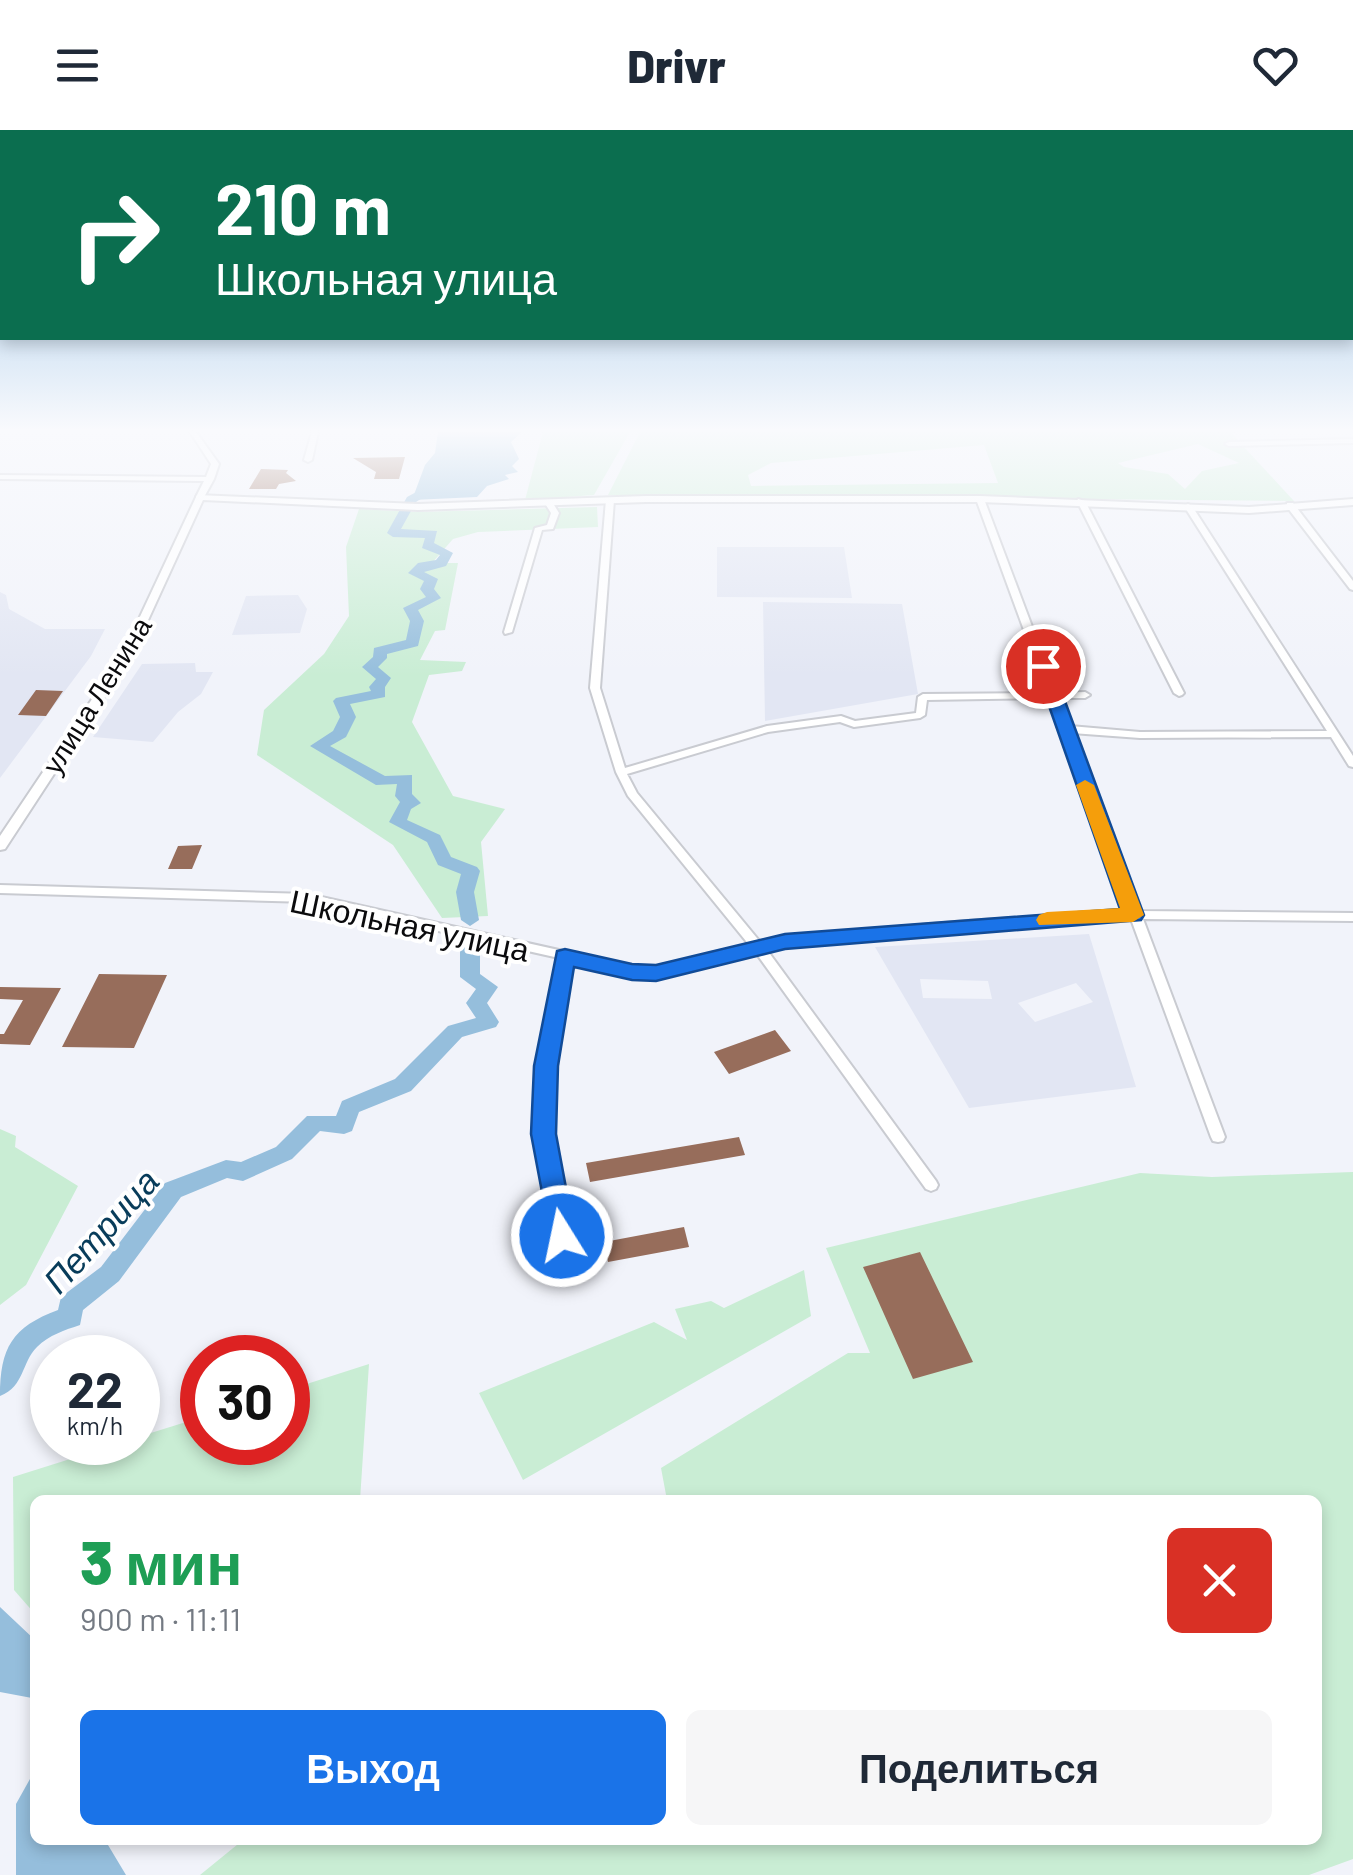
<!DOCTYPE html>
<html lang="ru">
<head>
<meta charset="utf-8">
<style>
	:root { --surface:#fff; --page:#f6f6f7; --text:#1f2937; --muted:#747a83; --accent:#1a73e8 }
	body { margin:0; font-family:Barlow,sans-serif; background:var(--page); color:var(--text); height:100vh; display:flex; flex-direction:column; font-size:38px; white-space:nowrap }
	* { box-sizing:border-box; margin:0 }
	p { font-size:32px; color:var(--muted) }
	.icon { flex:none; width:55px; height:55px; fill:none; stroke:currentColor; stroke-width:2; stroke-linecap:round; stroke-linejoin:round }
	.map { position:relative; flex:1; overflow:hidden }
	.panel { position:absolute; left:30px; top:1365px; width:1292px; height:350px; display:flex; flex-direction:column; background:var(--surface); border-radius:15px; box-shadow:0 5px 15px #0003 }
	.panel>* { flex:none }
	.hud { position:absolute; left:0px; top:0px; width:1355px; height:210px; box-shadow:0 5px 15px #0003; background:#0b6e4f; color:#fff; overflow:hidden }
	.speed { position:absolute; left:30px; top:1205px; display:flex; gap:20px; font-size:50px; font-weight:700; text-align:center }
	.speed>* { display:grid; place-content:center; width:130px; height:130px; border-radius:50%; background:var(--surface); box-shadow:0 5px 15px #0003; line-height:1 }
	.speed small { font-size:25px; font-weight:400 }
	.speed .limit { border:15px solid #d22; background:#fff; color:#111 }
	.pin { position:absolute; display:grid; place-items:center; width:85px; height:85px; color:#fff; margin:-42px; border:5px solid #fff; border-radius:50%; box-shadow:0 2px 10px #0007 }
	.me { position:absolute; width:110px; margin:-55px; rotate:350deg; stroke-linejoin:round; filter:drop-shadow(0 0 8px #0008) }
	.turn { display:flex; align-items:center; gap:35px; height:210px; padding:0 50px; font-size:45px }
	.turn .icon { width:130px; height:130px; stroke-width:2.5 }
	.turn b { display:block; font-size:70px; line-height:85px }
	.round { display:grid; place-items:center; flex:none; width:105px; height:105px; border-radius:15px; background:var(--page) }
	.overview { display:flex; align-items:center; justify-content:space-between; height:170px; padding:0 50px }
	h1 { font-size:60px; font-weight:800; line-height:75px; color:#1e9e55 }
	.cta { display:flex; gap:20px; margin-top:auto; padding:20px 50px }
	.cta a { flex:1; height:115px; border-radius:15px; background:var(--accent); color:#fff; font-size:40px; font-weight:800; line-height:115px; text-align:center }
	.cta a+a { background:var(--page); color:var(--text) }
	header { display:flex; justify-content:space-between; align-items:center; height:130px; padding:0 50px; background:var(--surface); font-size:45px; font-weight:800 }
	.map>svg:first-child { display:block }
</style>
</head>
<body>
<header><svg class="icon" aria-label="menu" viewBox="0 0 24 24"><path d="M4 6h16M4 12h16M4 18h16"/></svg>Drivr<svg class="icon" aria-label="heart" viewBox="0 0 24 24"><path d="M12 20l-8-8c-3-5 5-10 8-4 3-6 11-1 8 4z"/></svg></header>
<div class="map">
<svg width="1353" height="1745" viewBox="0 0 1353 1745">
	<rect width="100%" height="100%" fill="#f1f3fa"/>
	<!-- built -->
	<path fill="#e2e6f3" fill-rule="evenodd" d="M717,417h127l8,51 -135,-1z
		M0,462l6,3 3,14 36,20h60l-14,27 -91,122z
		M298,465l9,14 -7,24 -68,2 14,-39z
		M763,472l139,2 16,90 -153,27z
		M195,533l1,9h17l-12,22 -23,18 -25,30 -60,-5 49,-73z
		M1089,804l47,153 -167,21 -94,-161zM920,849l68,2 4,18 -69,-1zM1076,853l17,19 -58,20 -17,-19z"/>
	<!-- green -->
	<path fill="#c9edd4" fill-rule="evenodd" d="M543,302h87l-36,63 -69,5z
		M640,302h596l-4,2 62,67 -686,-6zM1198,314l41,19 -37,8 -17,18 -17,-15 -44,-7 -6,-4zM984,315l14,38 -247,3 -3,-11 23,-12z
		M597,377l1,20 -120,5 -25,7 -21,24h26l-13,67 -10,1 -15,29 46,2 -4,9 -33,4 -17,47 41,74 52,13 -24,33 7,74 -46,2 -49,-73 -136,-90 7,-45 60,-56 25,-38 -3,-69 13,-38 56,3z
		M0,999l16,7 -1,11 63,39 -52,99 -26,20z
		M1353,1042v687l-44,16h-1109l43,-35h1075v-340h-651l-6,-32 187,-115h22l-44,-105 314,-75 72,4z
		M804,1140l7,46 -288,164 -44,-87 175,-71 33,18 -12,-31 36,-8 13,7z
		M369,1234l-9,136h-325v114l-21,-24 -1,-113 108,-34 17,-1v-5l64,-20v25h86v-52z"/>
	<!-- water -->
	<path fill="#95bedc" d="M438,302h84l-11,10 8,17 -7,7 6,6 -13,3 4,4 -22,7 -10,11 -65,3 13,-35 10,-12z
		M0,1477l35,33v75l-3,-17 -32,-6z
		M35,1640v70h70l21,35h-110v-71z"/>
	<g fill="none" stroke-linecap="round" stroke-linejoin="round">
		<!-- river -->
		<path fill="#95bedc" fill-rule="evenodd" d="M433,353l6,4 -23,15 -15,27 36,2 -3,12 19,10 -7,13 -22,6 14,7 -4,10 7,9 -23,12 6,11 -6,25 -31,8v4l-9,9 13,11 -6,9v10l-35,7 6,13 -10,20 -16,9 55,30 27,-1v19l9,9 -10,6 -4,11 33,15 11,22 26,10 3,4 -6,21 5,28 -9,6 -9,-6 -5,-28 5,-18 -23,-9 -11,-23 -38,-20 11,-20 -5,-6 2,-12 -21,1 -66,-39 23,-15 7,-14 -7,-16 3,-3 35,-7 -2,-4 7,-8 -14,-12 11,-10 1,-9 32,-8 4,-19 -7,-13 23,-11 -6,-8 4,-8 -16,-8 10,-10 18,-3 4,-5 -18,-7 3,-10 -32,-1 -6,-4 20,-36z
			M470,812l10,7v25l18,13 -11,16 12,19 -3,5 -34,10 -51,54 -52,21 -7,19 -8,3 -24,-3 -28,28 -49,22 -16,-3 -46,19 -62,84 -36,29 -3,15c-15,5 -31,10 -43,22 -16,16 -12,39 -37,49 0,-48 12,-69 58,-86l3,-13 40,-30 64,-84 61,-23 15,2 35,-15 31,-31h29l6,-15 53,-22 53,-53 28,-8 -10,-15 10,-14 -16,-12v-28z"/>
	</g>
	<!-- building -->
	<path fill="#976d5b" d="M405,327l-6,22h-25l2,-7 -23,-14z
		M261,339l27,1 -2,3 10,8 -17,3 -3,5h-27z
		M36,560l27,1 -17,25 -28,-1z
		M202,715l-10,24h-24l10,-23z
		M99,844l68,1 -33,73 -72,-1z
		M0,857l61,1 -31,57 -30,-1v-10h4l19,-34 -23,-1z
		M775,900l16,21 -62,23 -15,-22z
		M739,1007l6,18 -155,27 -4,-19z
		M684,1097l5,20 -81,15 -4,-20z
		M920,1122l53,110 -60,17 -50,-112z"/>
	<g fill="none" stroke-linecap="round" stroke-linejoin="round">
		<!-- minor casing -->
		<g stroke="#c9cbd1" stroke-width="4">
			<path id="minor" d="M190,302h6l23,32 -5,15 -11,20 -7,-2 8,-16 -204,-2v-4l206,2 5,-13z
				M312,302h6l-6,28 -4,2 -4,-2z
				M1353,309v4l-124,3 -4,-2 4,-2z
				M977,367l7,2 73,194 28,-1 5,3 -5,3h-26l11,28 70,6 187,-1 -143,-225 4,-2 4,2 161,250v11l-4,-1 -18,-29 -191,1 -68,-5 68,178 213,2v8l-210,-2 82,218 -2,4 -5,1 -5,-1 -2,-4 -80,-218 -165,10 -181,16 -18,5 169,231 2,4 -2,4 -5,2 -5,-2 -170,-236 -84,22 -28,2 -74,-16 -17,105 -3,68 19,102 -2,4 -5,2 -5,-2 -2,-4 -19,-102 3,-68 20,-108 -251,-56 -308,-9v-8l308,9 336,75 28,-2 78,-21 -122,-150 -12,-24 -26,-84 16,-188 4,-2 4,2 -14,188 25,80 142,-42 74,-10 14,5 61,-8 2,-16 5,-3 124,-1 -71,-194zM1050,568l78,213 -162,10 -181,16 -24,6 -124,-150 -10,-19 141,-42 72,-10 14,5 66,-9 5,-3 2,-15z
				M1078,369l7,2 99,192 -2,2 -3,1 -5,-3 -97,-192z
				M545,370h6l8,13 -6,16 -11,1 -30,102 -7,2 -1,-2 31,-104 12,-3 4,-12 -7,-11z
				M1287,373h6l60,78v9l-3,-1 -63,-82z"/>
		</g>
		<!-- major casing -->
		<g stroke="#c9cbd1" stroke-width="4">
			<path id="major" d="M197,365l221,9 228,-8h334l269,11 104,-8v6l-104,8 -269,-11h-334l-228,8 -215,-10 -70,153 -128,196 -5,1v-14l123,-183z"/>
		</g>
		<!-- minor -->
		<use href="#minor" fill="#fff" fill-rule="evenodd"/>
		<!-- major -->
		<use href="#major" fill="#fff" fill-rule="evenodd"/>
	</g>
	<!-- sky -->
	<linearGradient id="sky" x2="0" y2="1"><stop stop-color="#87b8e3"/><stop offset="0.55" stop-color="#f9fafd"/><stop offset="1" stop-color="#f9fafd" stop-opacity="0"/></linearGradient>
	<rect width="1353" height="546" fill="url(#sky)"/>
	<!-- route -->
	<path fill="#1a73e8" stroke="#114b97" stroke-width="2.5" d="M1037,532l15,4 92,249 -3,5 -356,29 -129,32 -24,-1 -58,-13 -16,99 -2,68 19,102 -4,9 -9,3 -10,-3 -21,-111 3,-68 23,-115 8,-2 67,15 24,1 129,-31 335,-25 -85,-243z"/>
	<!-- slow -->
	<path fill="#f59e0b" d="M1085,650l9,5 50,130 -11,7 -94,3 -3,-5 3,-5 8,-3 73,-4 -44,-123z"/>
	<g text-anchor="middle" dominant-baseline="central" stroke-width="8" stroke-linejoin="round" paint-order="stroke">
		<!-- far-street labels -->
		<g font-size="28" fill="#0b0b0d" stroke="#fff">
			<text transform="translate(96 565) rotate(-58)">улица Ленина</text>
		</g>
		<!-- street labels -->
		<g font-size="32" fill="#0b0b0d" stroke="#fff">
			<text transform="translate(410 794) rotate(12)">Школьная улица</text>
		</g>
		<!-- water labels -->
		<g font-size="35" font-style="italic" fill="#083c5a" stroke="#fff">
			<text transform="translate(100 1100) rotate(-48)">Петрица</text>
		</g>
	</g>
</svg>
<div class="speed"><div>22<small>km/h</small></div><div class="limit">30</div></div>
<div class="pin" style="left:1043px;top:536px;background:#d93025"><svg class="icon" aria-label="arrive" viewBox="0 0 24 24"><path d="M6 21V4h12l-3 4 3 4H6"/></svg></div>
<svg class="me" style="left:562px;top:1106px" viewBox="-20 -20 40 40"><circle r="17" fill="#1a73e8" stroke="#fff" stroke-width="3"/><path d="M0-11L8 9 0 5-8 9z" fill="#fff"/></svg>
<div class="hud">
<div class="turn"><svg class="icon" aria-label="right" viewBox="0 0 24 24"><path d="M7 20v-9h11M14 6l5 5-5 5"/></svg><div><b>210 m</b>Школьная улица</div></div>
</div>
<section class="panel">
<div class="overview"><div><h1>3 мин</h1><p>900 m · 11:11</p></div><a class="round" style="background:#d93025;color:#fff"><svg class="icon" aria-label="close" viewBox="0 0 24 24"><path d="M6 6l12 12M18 6L6 18"/></svg></a></div>
<div class="cta"><a>Выход</a><a>Поделиться</a></div>
</section>
</div>
</body>
</html>
